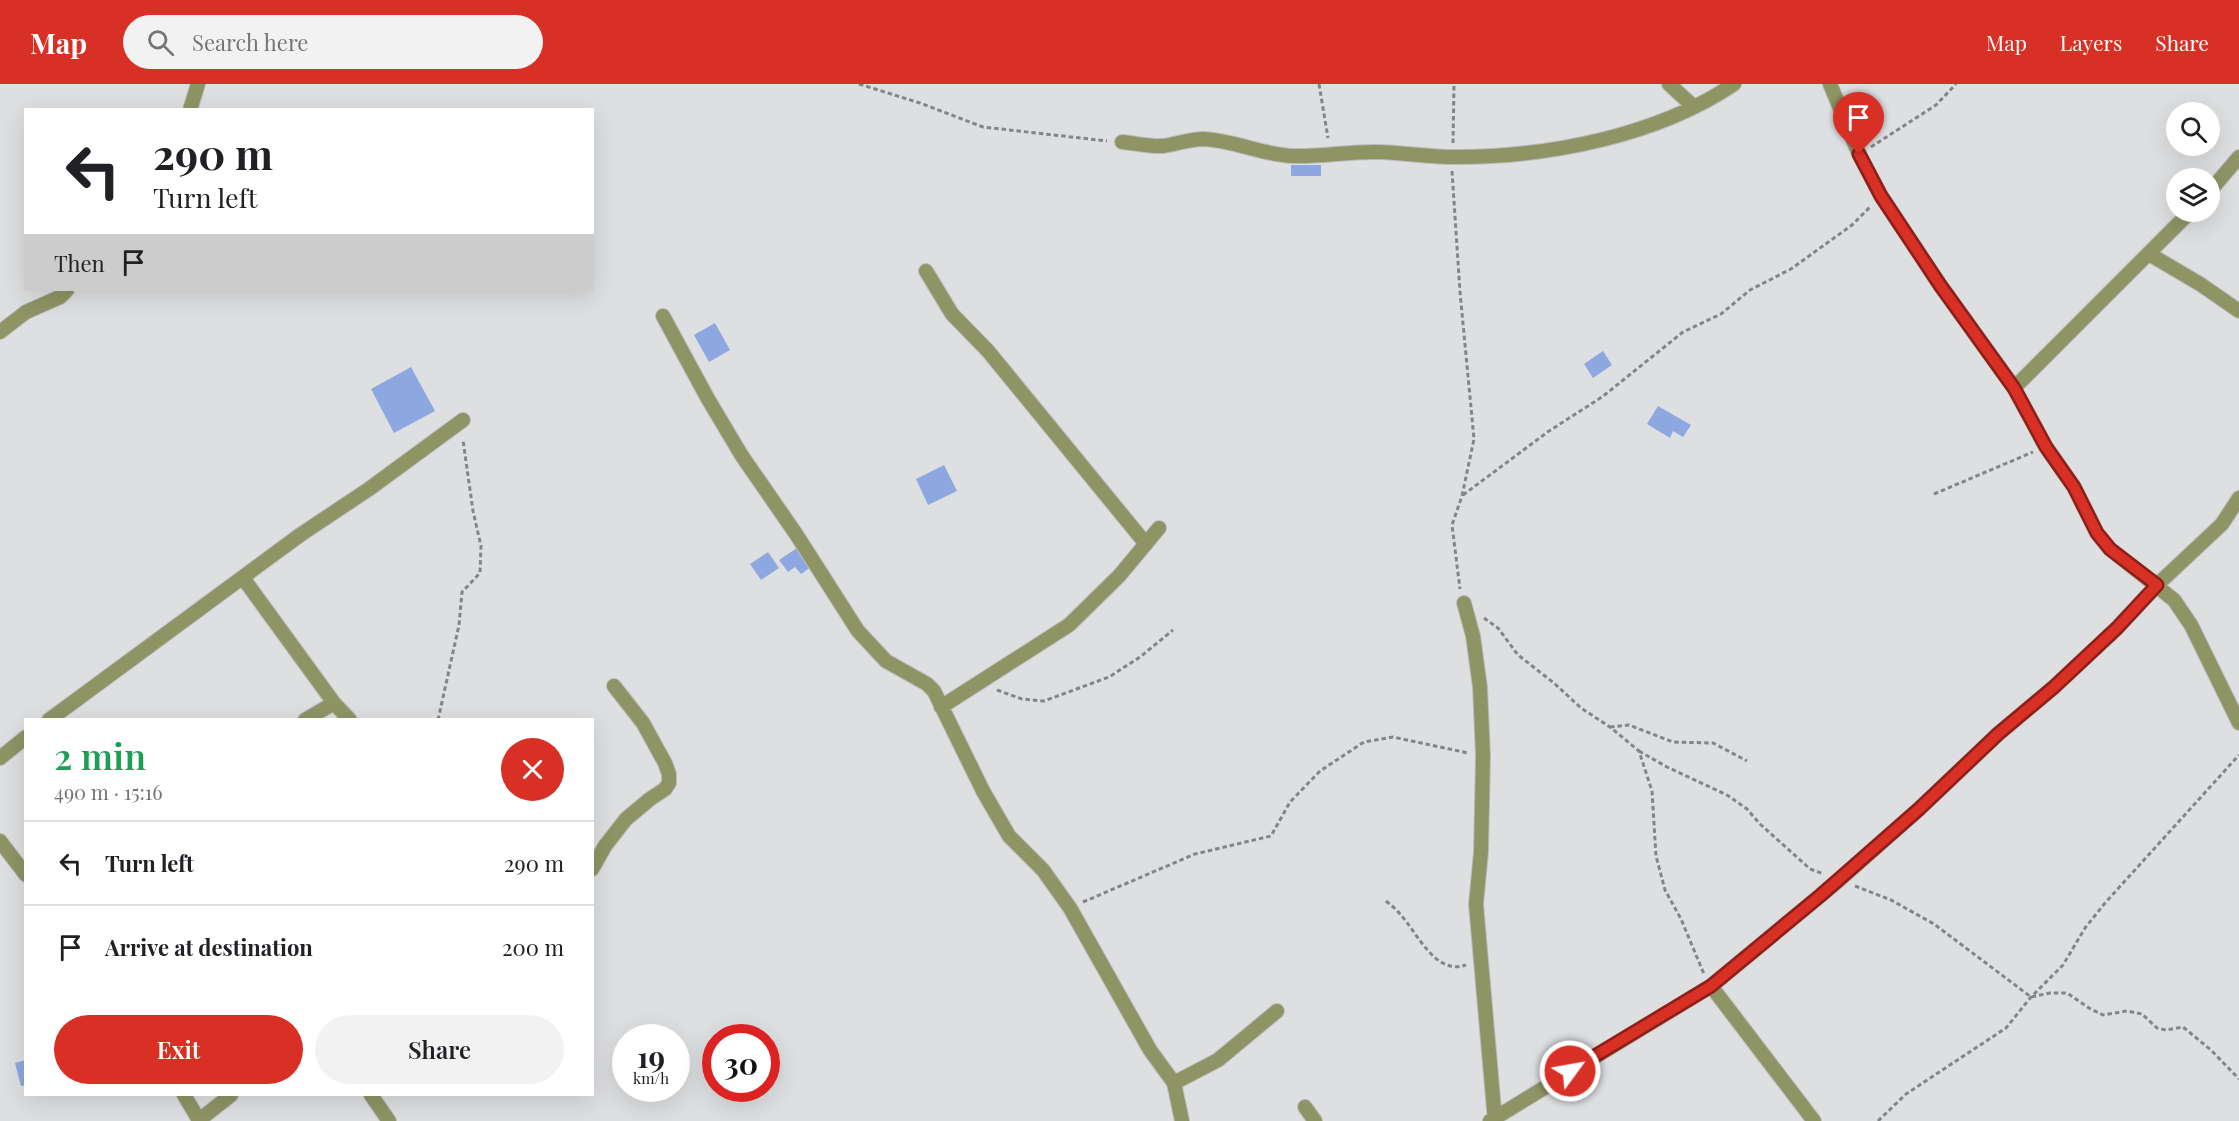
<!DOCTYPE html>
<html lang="en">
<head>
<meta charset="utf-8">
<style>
	:root { --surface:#fff; --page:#f2f2f2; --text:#202124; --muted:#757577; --line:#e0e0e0; --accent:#d93025 }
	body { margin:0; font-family:"Playfair Display",serif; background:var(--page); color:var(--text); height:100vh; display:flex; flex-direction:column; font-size:22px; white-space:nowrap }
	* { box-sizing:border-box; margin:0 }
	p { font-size:20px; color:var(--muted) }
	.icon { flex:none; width:33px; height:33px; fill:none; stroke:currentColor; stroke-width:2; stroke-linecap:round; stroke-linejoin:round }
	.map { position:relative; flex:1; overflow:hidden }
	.side { position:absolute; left:24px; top:634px; width:570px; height:378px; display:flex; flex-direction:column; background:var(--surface); border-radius:0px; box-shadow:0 6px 24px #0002 }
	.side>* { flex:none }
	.top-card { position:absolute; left:24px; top:24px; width:570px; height:183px; border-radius:0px; box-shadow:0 6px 24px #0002; background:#fff; color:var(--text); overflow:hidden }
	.controls { position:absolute; left:2166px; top:18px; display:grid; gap:12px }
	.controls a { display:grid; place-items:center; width:54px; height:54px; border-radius:50%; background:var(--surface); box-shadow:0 6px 24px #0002; font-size:30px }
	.speed { position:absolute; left:612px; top:940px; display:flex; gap:12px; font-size:30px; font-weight:700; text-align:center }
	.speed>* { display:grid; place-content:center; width:78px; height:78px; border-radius:50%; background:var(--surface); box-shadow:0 6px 24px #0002; line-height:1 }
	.speed small { font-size:15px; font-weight:400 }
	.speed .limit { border:9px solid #d22; background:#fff; color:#111 }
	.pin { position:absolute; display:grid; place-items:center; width:51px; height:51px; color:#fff; margin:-62px -26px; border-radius:50% 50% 50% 0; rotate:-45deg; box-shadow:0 0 6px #0007 }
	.pin .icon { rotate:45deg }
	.me { position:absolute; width:66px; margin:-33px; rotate:58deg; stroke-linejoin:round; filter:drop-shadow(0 0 4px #0008) }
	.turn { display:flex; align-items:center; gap:21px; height:126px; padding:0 30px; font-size:27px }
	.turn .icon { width:78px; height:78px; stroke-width:2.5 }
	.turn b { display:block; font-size:42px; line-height:51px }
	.then { display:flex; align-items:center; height:57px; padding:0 30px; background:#0003; gap:12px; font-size:22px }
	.round { display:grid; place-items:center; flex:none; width:63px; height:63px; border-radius:32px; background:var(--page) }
	.summary { display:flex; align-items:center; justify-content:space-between; height:102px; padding:0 30px }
	h1 { font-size:36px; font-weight:600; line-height:45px; color:#1e9e55 }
	.cta { display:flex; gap:12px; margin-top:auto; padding:12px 30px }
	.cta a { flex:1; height:69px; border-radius:36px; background:var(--accent); color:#fff; font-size:24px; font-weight:600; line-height:69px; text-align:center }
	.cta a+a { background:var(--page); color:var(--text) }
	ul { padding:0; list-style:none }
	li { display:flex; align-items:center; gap:18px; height:84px; padding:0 30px; border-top:2px solid var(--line) }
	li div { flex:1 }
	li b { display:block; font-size:22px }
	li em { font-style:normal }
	header { display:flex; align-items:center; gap:36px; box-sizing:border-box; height:84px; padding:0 30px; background:var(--accent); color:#fff }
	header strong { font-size:28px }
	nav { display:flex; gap:33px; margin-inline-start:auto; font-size:21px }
	.search { width:420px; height:54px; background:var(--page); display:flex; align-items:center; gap:15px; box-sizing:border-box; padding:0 21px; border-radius:33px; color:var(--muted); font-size:22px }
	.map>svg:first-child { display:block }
</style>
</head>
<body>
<header>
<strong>Map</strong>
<div class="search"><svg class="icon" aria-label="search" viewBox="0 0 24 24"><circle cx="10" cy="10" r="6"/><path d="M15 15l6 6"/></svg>Search here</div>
<nav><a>Map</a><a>Layers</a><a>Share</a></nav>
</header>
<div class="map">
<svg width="2239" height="1037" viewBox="0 0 2239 1037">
	<rect width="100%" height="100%" fill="#dedfe1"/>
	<!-- building -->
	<path fill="#8da8e1" d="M1291,81h30v11h-30z
		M715,239l15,27 -21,12 -15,-27z
		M1603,267l9,14 -19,13 -9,-14z
		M411,283l24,44 -41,22 -23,-44z
		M1658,322l33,19 -8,12 -10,-6 -3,7 -23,-14z
		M944,381l13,26 -29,14 -12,-26z
		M797,464l14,19 -10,7 -6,-7 -7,5 -9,-12z
		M768,468l11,16 -18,12 -11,-16z
		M26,976v25l-5,1 -6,-23z"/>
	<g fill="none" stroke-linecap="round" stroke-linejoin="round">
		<!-- street casing -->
		<g stroke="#bbbcbe" stroke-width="16">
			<path id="street" d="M1669,0l25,23
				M1830,0l29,70 22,42 59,89 74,103 32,59 28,40 23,46 13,16 64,51 17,25 48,98
				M190,26l8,-26
				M1122,58c13,1 28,5 41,4 14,-2 27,-7 40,-7 31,1 59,16 90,17 29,1 57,-5 86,-4 26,1 52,5 77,5 92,0 201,-21 278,-73
				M2210,107l29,-34
				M2149,170l51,30 39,27
				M926,187l26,43 36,37 158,193
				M663,232l45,83 34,57 54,78 62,97 28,30 41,23 7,7 49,100 26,45 34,34 27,38 80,142 24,33 8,38
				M0,248l26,-20 34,-15 7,-7
				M2014,304l176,-176
				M243,494l91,125 16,17
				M1464,519l9,33 7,51 3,69 -2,96 -5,52 19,217
				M941,623l128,-82 50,-49 40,-48
				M49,636l251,-185 69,-46 94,-69
				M305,636l29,-17
				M0,674l26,-21
				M0,757l26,34
				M592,785l13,-23 21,-27 24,-20 15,-10 4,-6v-9l-4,-11 -22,-40 -29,-37
				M1711,902l103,135
				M1174,999l44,-23 59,-49
				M184,1011l15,25
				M371,1011l18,26
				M1305,1023l10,14
				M198,1037l33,-26
				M1490,1037l221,-135 128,-106 80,-71 79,-75 56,-47 63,-59 40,-43 65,-61 17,-26"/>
		</g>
		<!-- path -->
		<path stroke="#848586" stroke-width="3" stroke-dasharray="4.5 3" stroke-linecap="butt" d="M859,0l61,19 63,24 124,14
			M1319,0l9,54
			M1453,59l1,-59
			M1871,63l65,-42 20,-21
			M1452,87l8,121 14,147 -12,57 -10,29 8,64
			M1934,410l99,-42
			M1463,411l86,-64 53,-34 81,-65 38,-18 29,-24 41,-21 61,-44 18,-18
			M1484,534l14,10 20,27 36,28 27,25 29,19 29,24 13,40 4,65 9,34 16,29 23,55
			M997,606l25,9 22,2 65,-24 31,-20 33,-27
			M438,636l21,-95 3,-33 18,-19 1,-27 -8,-35 -10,-71
			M1610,643l19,-2 44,17 40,1 34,18
			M1639,667l28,16 60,28 20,14 13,15 50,45 14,5
			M1855,802l36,14 43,24 97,73 19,-4h17l22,15 14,7 24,-4 15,3 15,14 9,2 17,-3 28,23 28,29
			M1386,817c5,4 10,8 14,13 17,18 35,62 66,51
			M1083,818l112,-48 76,-18 19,-34 30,-31 44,-29 29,-5 75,16
			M1878,1037l28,-27 100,-66 25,-31 32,-32 22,-37 20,-25 134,-148"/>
		<!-- street -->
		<use href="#street" stroke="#8e9464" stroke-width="14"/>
	</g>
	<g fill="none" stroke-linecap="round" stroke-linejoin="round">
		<!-- route casing -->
		<g stroke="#8d1f18" stroke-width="15">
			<path id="route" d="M1570,987l141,-85 110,-91 98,-86 79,-75 56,-47 63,-59 40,-43 -47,-36 -13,-16 -23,-46 -28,-40 -32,-59 -74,-103 -59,-89 -22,-42"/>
		</g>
		<!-- route -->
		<use href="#route" stroke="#d93025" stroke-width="10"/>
	</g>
</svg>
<div class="controls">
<a><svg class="icon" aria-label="search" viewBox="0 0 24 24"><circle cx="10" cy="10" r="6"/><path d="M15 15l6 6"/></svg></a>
<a><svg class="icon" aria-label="layers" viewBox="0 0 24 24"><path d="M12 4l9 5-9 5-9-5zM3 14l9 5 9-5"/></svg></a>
</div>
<div class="speed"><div>19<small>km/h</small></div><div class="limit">30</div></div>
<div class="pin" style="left:1859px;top:70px;background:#d93025"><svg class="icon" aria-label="arrive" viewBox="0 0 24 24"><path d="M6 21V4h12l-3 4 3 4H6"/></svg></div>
<svg class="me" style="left:1570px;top:987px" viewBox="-20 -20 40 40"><circle r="17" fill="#d93025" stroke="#fff" stroke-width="3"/><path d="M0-11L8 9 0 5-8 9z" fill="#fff"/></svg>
<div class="top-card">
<div class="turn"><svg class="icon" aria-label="left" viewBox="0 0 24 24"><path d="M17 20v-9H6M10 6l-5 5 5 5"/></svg><div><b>290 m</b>Turn left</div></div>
<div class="then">Then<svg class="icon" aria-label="arrive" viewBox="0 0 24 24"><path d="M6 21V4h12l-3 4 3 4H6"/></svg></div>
</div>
<section class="side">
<div class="summary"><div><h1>2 min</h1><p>490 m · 15:16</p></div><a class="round" style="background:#d93025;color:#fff"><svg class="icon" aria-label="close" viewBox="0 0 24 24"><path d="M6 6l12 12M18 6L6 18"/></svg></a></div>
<ul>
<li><svg class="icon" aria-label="left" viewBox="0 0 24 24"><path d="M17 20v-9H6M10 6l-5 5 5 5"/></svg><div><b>Turn left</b></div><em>290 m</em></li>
<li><svg class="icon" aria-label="arrive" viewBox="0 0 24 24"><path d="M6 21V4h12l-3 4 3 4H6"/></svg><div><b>Arrive at destination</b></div><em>200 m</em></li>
</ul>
<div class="cta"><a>Exit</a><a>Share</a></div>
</section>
</div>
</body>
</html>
